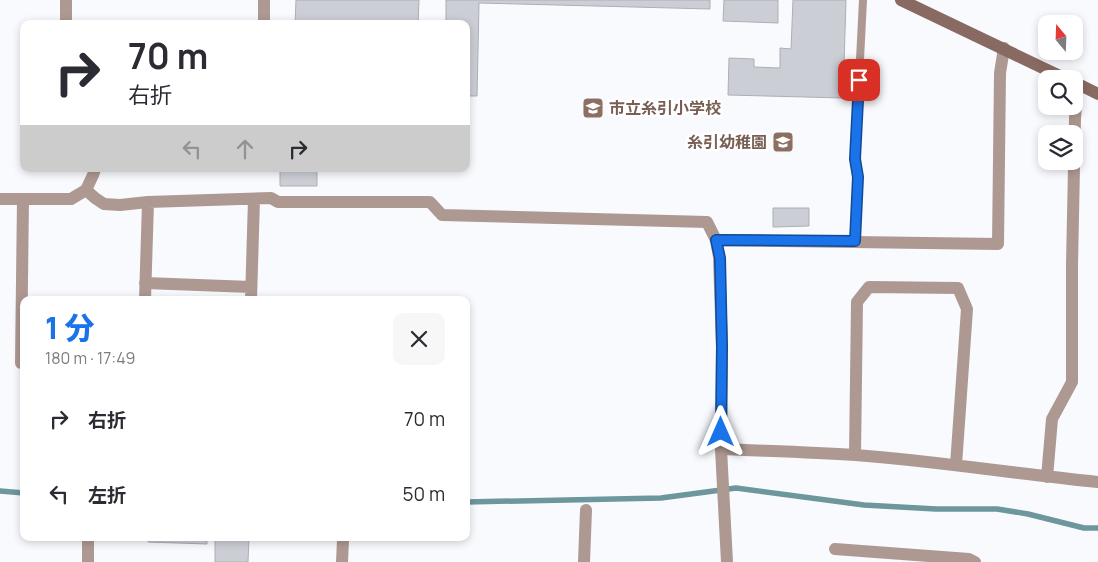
<!DOCTYPE html>
<html lang="ja">
<head>
<meta charset="utf-8">
<style>
	:root { --surface:#fff; --page:#f7f7f7; --text:#2b2b33; --muted:#7c7c81; --accent:#1a73e8 }
	body { margin:0; font-family:Manrope,"Noto Sans JP",sans-serif; background:var(--page); color:var(--text); height:100vh; display:flex; flex-direction:column; font-size:19px; white-space:nowrap }
	* { box-sizing:border-box; margin:0 }
	p { font-size:16px; color:var(--muted) }
	.icon { flex:none; width:28px; height:28px; fill:none; stroke:currentColor; stroke-width:2; stroke-linecap:round; stroke-linejoin:round }
	.map { position:relative; flex:1; overflow:hidden }
	.details { position:absolute; left:20px; top:296px; width:450px; height:245px; display:flex; flex-direction:column; background:var(--surface); border-radius:10px; box-shadow:0 2px 8px #0003 }
	.details>* { flex:none }
	.banner { position:absolute; left:20px; top:20px; width:450px; height:152px; border-radius:10px; box-shadow:0 2px 8px #0003; background:#fff; color:var(--text); overflow:hidden }
	.needle { width:32px; rotate:341deg }
	.buttons { position:absolute; left:1038px; top:15px; display:grid; gap:10px }
	.buttons a { display:grid; place-items:center; width:45px; height:45px; border-radius:10px; background:var(--surface); box-shadow:0 2px 8px #0003; font-size:25px }
	.pin { position:absolute; display:grid; place-items:center; width:42px; height:42px; color:#fff; margin:-21px; border-radius:10px; box-shadow:0 2px 8px #0006 }
	.me { position:absolute; width:55px; margin:-28px; rotate:0deg; stroke-linejoin:round; filter:drop-shadow(0 0 4px #0008) }
	.turn { display:flex; align-items:center; gap:18px; height:105px; padding:0 25px; font-size:22px }
	.turn .icon { width:65px; height:65px; stroke-width:2.5 }
	.turn b { display:block; font-size:35px; line-height:42px }
	.lanes { display:flex; align-items:center; height:48px; padding:0 25px; background:#0003; justify-content:center; gap:25px; direction:ltr }
	.lanes .off { opacity:.35 }
	.round { display:grid; place-items:center; flex:none; width:52px; height:52px; border-radius:10px; background:var(--page) }
	.overview { display:flex; align-items:center; justify-content:space-between; height:85px; padding:0 25px }
	h1 { font-size:30px; font-weight:800; line-height:38px; color:var(--accent) }
	ul { padding:0; list-style:none }
	li { display:flex; align-items:center; gap:15px; height:75px; padding:0 25px }
	li div { flex:1 }
	li b { display:block; font-size:19px }
	li em { font-style:normal }
	.map>svg:first-child { display:block }
</style>
</head>
<body>
<div class="map">
<svg width="1098" height="562" viewBox="0 0 1098 562">
	<rect width="100%" height="100%" fill="#f8fafe"/>
	<g fill="none" stroke-linecap="round" stroke-linejoin="round">
		<!-- stream -->
		<path stroke="#6d969d" stroke-width="5.5" d="M0,491l24,2
			M466,502l195,-4 75,-10 128,17 72,4h61l31,5 56,14h14"/>
	</g>
	<!-- building -->
	<path fill="#cbced4" stroke="#acafb5" d="M296,0h123l-1,24h-123z
		M446,0h264v9l-231,-6 -2,93h-11v-72h-20z
		M724,0h54v23l-55,-2z
		M793,0h53l-3,98 -115,-3 1,-37 25,1v8l26,1v-20l11,1z
		M280,169h37v17h-37z
		M773,208h36v18l-36,1z
		M148,538h59v6l-59,-2z
		M215,538h34l-1,24h-33z"/>
	<g fill="none" stroke-linecap="round" stroke-linejoin="round">
		<!-- service -->
		<path stroke="#ae9892" stroke-width="8" d="M855,241l3,-64 -3,-18 8,-159"/>
		<!-- minor -->
		<path stroke="#ae9892" stroke-width="12" d="M264,0v24
			M66,24v-24
			M86,190l9,8 9,6 16,1 28,-3 123,-4 7,4h152l12,13 265,7 9,18 282,4 2,-171 4,-25
			M716,240l3,17 3,90 -1,102 6,113
			M145,283l106,4
			M145,300l3,-98
			M251,300l3,-101
			M21,363l2,-164
			M721,449c45,2 89,3 134,6 81,6 162,19 243,27
			M855,455l2,-153 12,-15 89,1 9,21 -11,156
			M1047,477l5,-58 20,-37v-117l3,-147 3,-34
			M835,549l134,10 6,3
			M88,562v-24
			M342,562l1,-22
			M584,562l2,-52"/>
		<!-- tertiary -->
		<path stroke="#ae9892" stroke-width="12" d="M0,199h71l15,-9 7,-15 2,-6"/>
		<!-- secondary -->
		<path stroke="#896a62" stroke-width="12" d="M901,0l165,79
			M1074,82l24,12"/>
	</g>
	<g fill="none" stroke-linecap="round" stroke-linejoin="round">
		<!-- route casing -->
		<g stroke="#114b97" stroke-width="12">
			<path id="route" d="M721,432l1,-85 -2,-89 -4,-18 139,1 3,-64 -3,-18 4,-79"/>
		</g>
		<!-- route -->
		<use href="#route" stroke="#1a73e8" stroke-width="9"/>
	</g>
	<!-- icons -->
	<defs>
		<g id="school-square" transform="scale(1.125)"><rect x="-9" y="-9" width="18" height="18" rx="4" fill="#8d6e63" stroke="#fff"/><path d="M0-5L7-2L0 1L-7-2ZM-4 1L0 2.5L4 1V4Q0 6-4 4Z" fill="#fff"/></g>
	</defs>
	<g fill-rule="evenodd">
		<use href="#school-square" x="593" y="108"/>
		<use href="#school-square" x="783" y="142"/>
	</g>
	<g text-anchor="middle" dominant-baseline="central" stroke-width="5" stroke-linejoin="round" paint-order="stroke">
		<!-- education labels -->
		<g font-size="16" font-weight="bold" fill="#785e54" stroke="#fff" text-anchor="start">
			<text x="609" y="108">市立糸引小学校</text>
			<text x="767" y="142" text-anchor="end">糸引幼稚園</text>
		</g>
	</g>
</svg>
<div class="buttons">
<a><svg class="needle" viewBox="-14 -14 28 28"><path d="M0-13l5 13h-10z" fill="#e53935"/><path d="M0 13l5-13h-10z" fill="#7c7c81"/></svg></a>
<a><svg class="icon" aria-label="search" viewBox="0 0 24 24"><circle cx="10" cy="10" r="6"/><path d="M15 15l6 6"/></svg></a>
<a><svg class="icon" aria-label="layers" viewBox="0 0 24 24"><path d="M12 4l9 5-9 5-9-5zM3 14l9 5 9-5"/></svg></a>
</div>
<div class="pin" style="left:859px;top:80px;background:#d93025"><svg class="icon" aria-label="arrive" viewBox="0 0 24 24"><path d="M6 21V4h12l-3 4 3 4H6"/></svg></div>
<svg class="me" style="left:721px;top:432px" viewBox="-20 -20 40 40"><path d="M0-17L14 15 0 8-14 15z" fill="#1a73e8" stroke="#fff" stroke-width="4"/></svg>
<div class="banner">
<div class="turn"><svg class="icon" aria-label="right" viewBox="0 0 24 24"><path d="M7 20v-9h11M14 6l5 5-5 5"/></svg><div><b>70 m</b>右折</div></div>
<div class="lanes"><svg class="icon off" aria-label="left" viewBox="0 0 24 24"><path d="M17 20v-9H6M10 6l-5 5 5 5"/></svg><svg class="icon off" aria-label="ahead" viewBox="0 0 24 24"><path d="M12 20V5M6 11l6-6 6 6"/></svg><svg class="icon" aria-label="right" viewBox="0 0 24 24"><path d="M7 20v-9h11M14 6l5 5-5 5"/></svg></div>
</div>
<section class="details">
<div class="overview"><div><h1>1 分</h1><p>180 m · 17:49</p></div><a class="round"><svg class="icon" aria-label="close" viewBox="0 0 24 24"><path d="M6 6l12 12M18 6L6 18"/></svg></a></div>
<ul>
<li><svg class="icon" aria-label="right" viewBox="0 0 24 24"><path d="M7 20v-9h11M14 6l5 5-5 5"/></svg><div><b>右折</b></div><em>70 m</em></li>
<li><svg class="icon" aria-label="left" viewBox="0 0 24 24"><path d="M17 20v-9H6M10 6l-5 5 5 5"/></svg><div><b>左折</b></div><em>50 m</em></li>
</ul>
</section>
</div>
</body>
</html>
